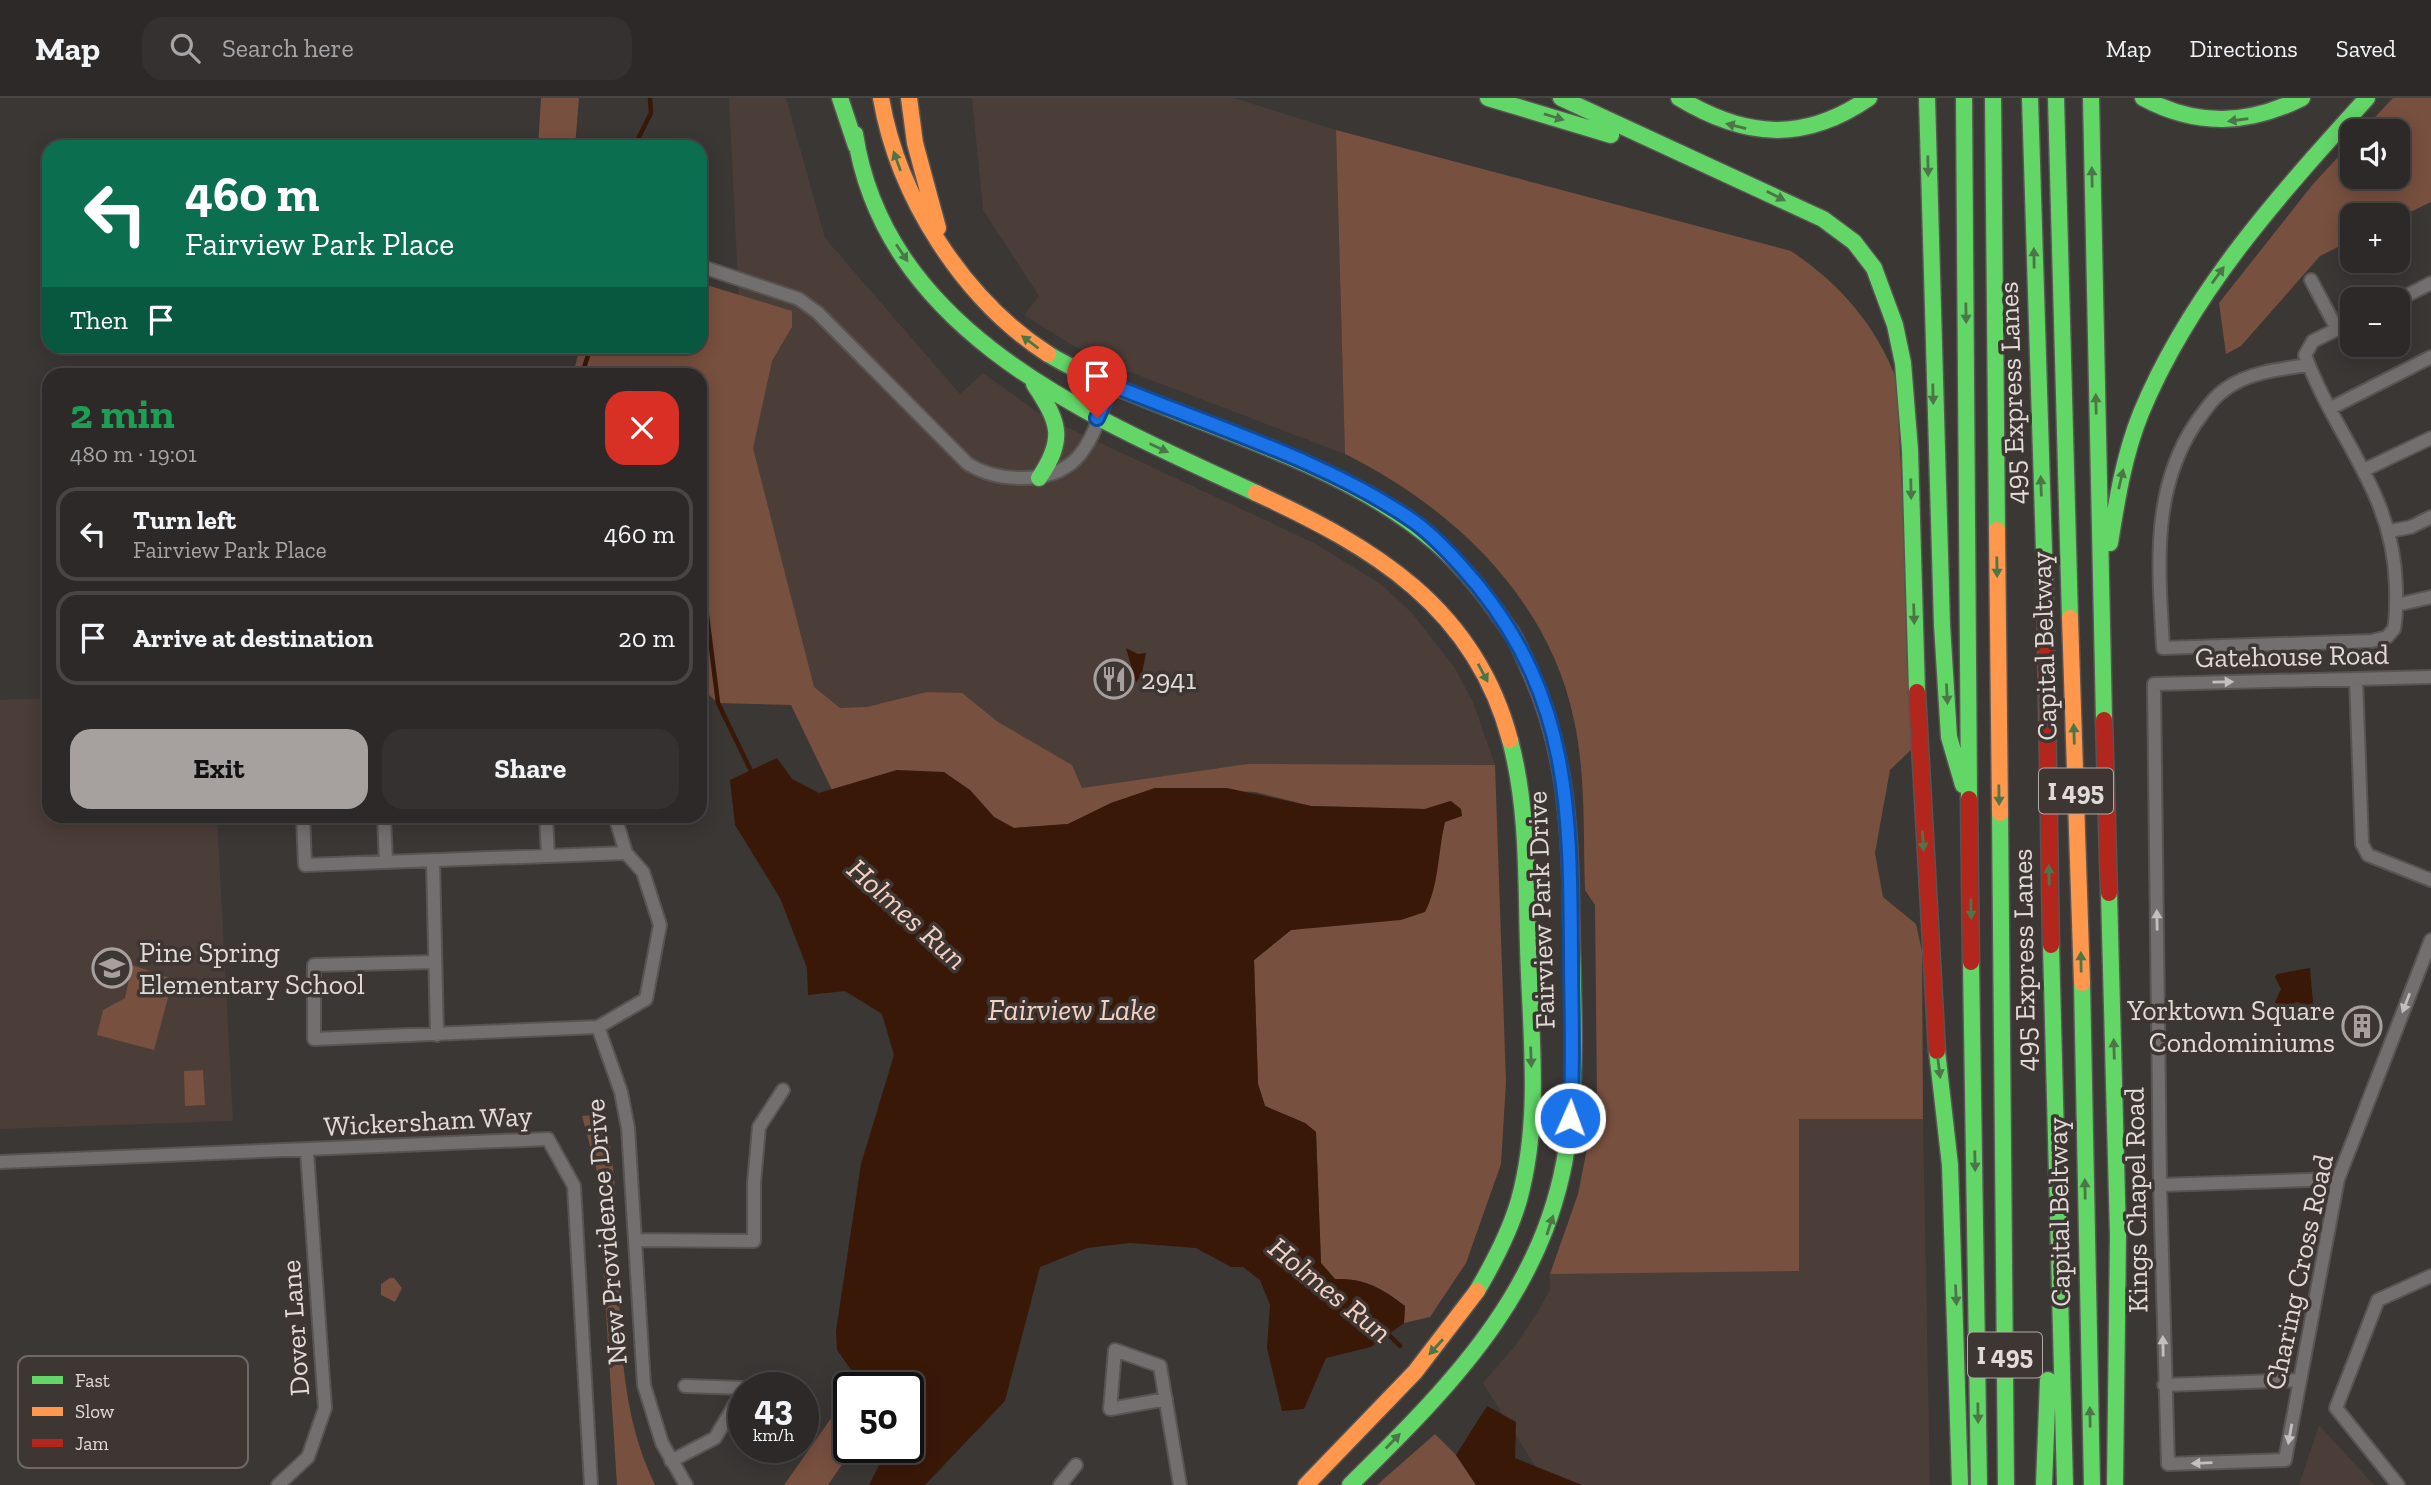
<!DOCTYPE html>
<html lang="en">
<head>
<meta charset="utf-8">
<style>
	:root { --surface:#2c2928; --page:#343130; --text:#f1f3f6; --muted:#a6a6a8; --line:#484545; --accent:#a6a19f }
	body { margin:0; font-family:"Zilla Slab",serif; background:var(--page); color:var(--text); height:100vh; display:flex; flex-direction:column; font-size:26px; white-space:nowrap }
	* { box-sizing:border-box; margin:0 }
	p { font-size:23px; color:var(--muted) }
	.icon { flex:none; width:38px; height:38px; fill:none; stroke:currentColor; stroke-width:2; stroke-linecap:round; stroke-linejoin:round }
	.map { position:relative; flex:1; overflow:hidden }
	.drawer { position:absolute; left:42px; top:270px; width:665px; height:455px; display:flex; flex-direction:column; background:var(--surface); border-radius:21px; box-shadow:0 4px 18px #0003,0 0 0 2px var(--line) }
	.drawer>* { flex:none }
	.guide { position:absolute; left:42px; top:42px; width:665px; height:214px; border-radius:21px; box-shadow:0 4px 18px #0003,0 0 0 2px var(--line); background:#0b6e4f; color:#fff; overflow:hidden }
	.controls { position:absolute; left:2340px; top:21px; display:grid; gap:14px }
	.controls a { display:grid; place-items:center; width:70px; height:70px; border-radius:14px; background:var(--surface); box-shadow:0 4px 18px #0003,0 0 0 2px var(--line); font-size:35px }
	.speed { position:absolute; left:728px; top:1274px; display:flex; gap:14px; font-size:35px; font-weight:700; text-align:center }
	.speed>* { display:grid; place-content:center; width:91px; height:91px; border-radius:50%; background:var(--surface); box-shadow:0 4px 18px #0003,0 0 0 2px var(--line); line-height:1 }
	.speed small { font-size:18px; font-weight:400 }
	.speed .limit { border:4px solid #111; border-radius:10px; background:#fff; color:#111 }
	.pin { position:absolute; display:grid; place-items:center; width:60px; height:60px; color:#fff; margin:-72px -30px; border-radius:50% 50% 50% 0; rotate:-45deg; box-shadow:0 0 7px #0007 }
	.pin .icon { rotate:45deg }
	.me { position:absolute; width:77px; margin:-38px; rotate:2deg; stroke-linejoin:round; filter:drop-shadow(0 0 5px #0008) }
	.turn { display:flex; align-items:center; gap:24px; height:147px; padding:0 28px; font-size:32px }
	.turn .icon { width:91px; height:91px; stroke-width:2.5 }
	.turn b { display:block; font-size:49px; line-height:60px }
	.then { display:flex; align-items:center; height:66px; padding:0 28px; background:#0003; gap:14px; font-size:26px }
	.round { display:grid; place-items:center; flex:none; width:74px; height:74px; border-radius:21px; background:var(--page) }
	.summary { display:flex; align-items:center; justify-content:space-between; height:119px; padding:0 28px }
	h1 { font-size:42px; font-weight:700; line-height:52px; color:#1e9e55 }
	.button { display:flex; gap:14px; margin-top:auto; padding:14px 28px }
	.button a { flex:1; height:80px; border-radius:21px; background:var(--accent); color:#111; font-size:28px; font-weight:700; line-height:80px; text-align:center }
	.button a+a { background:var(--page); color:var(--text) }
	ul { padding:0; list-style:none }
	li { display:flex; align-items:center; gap:21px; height:94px; margin:0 14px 10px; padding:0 14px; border:4px solid var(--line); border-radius:21px }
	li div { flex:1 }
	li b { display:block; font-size:26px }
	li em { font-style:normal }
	header { display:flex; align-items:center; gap:42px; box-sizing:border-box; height:98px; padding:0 35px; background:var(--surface); border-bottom:2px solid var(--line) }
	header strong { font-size:33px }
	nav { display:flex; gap:38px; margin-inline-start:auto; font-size:24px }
	.search { width:490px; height:63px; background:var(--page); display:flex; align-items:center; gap:18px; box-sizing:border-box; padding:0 24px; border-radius:21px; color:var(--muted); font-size:26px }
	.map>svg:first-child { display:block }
</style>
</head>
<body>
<header>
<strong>Map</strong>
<div class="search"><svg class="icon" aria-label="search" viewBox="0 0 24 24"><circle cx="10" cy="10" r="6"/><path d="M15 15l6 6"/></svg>Search here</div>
<nav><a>Map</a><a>Directions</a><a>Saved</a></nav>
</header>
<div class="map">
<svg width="2431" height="1387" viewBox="0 0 2431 1387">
	<rect width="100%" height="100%" fill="#3b3735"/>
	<!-- built -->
	<path fill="#4b3d38" d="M729,0h57l39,140 135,156 23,-21 60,43 273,128 66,41 30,28 43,55 18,34 22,63 -248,-1 -223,33 -189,-28 -48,-95h-30z
		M972,0h262l102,32 9,324 -228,-87 -45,-22 -48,-30 15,-19 -56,-86z
		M49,600v118h168l16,305 -233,8v-429z
		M1799,1021h124l7,366h-383l-64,-102 32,-37 24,-36 11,-21v-15l24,-2z
		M2319,1327l55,60h-75z"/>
	<!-- green -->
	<path fill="#78503f" d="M541,0h38l-4,49h-37z
		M2393,0h38v104l-33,16v-3h-46v25l-32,16 -79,90 -15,8 -7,-51 94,-119 39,-42v35h46v-46h-36z
		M1336,32l455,121c48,32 84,73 105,127l20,367 -26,25 -15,83 8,44 33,27 6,27 1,168h-124v152l-249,3 28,-80 19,-96 -2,-193 -10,-15c-2,-56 1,-115 -11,-170 -25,-122 -122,-213 -229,-266z
		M700,185l92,28v16l-20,34 -19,87 61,239 26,21 27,-1 60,-15 35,1 36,29 74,43 10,23 165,-24 248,1 11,317 -5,82 -35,99 -36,54 -26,6 1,-17c-23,-18 -41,-28 -70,-27l-14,-16 -5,-131 -11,-9 -40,-17 -7,-22 -4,-124 37,-30 24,-4 122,-70 8,-34 16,-6 -11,-15 -25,8 -114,-3 -56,-14 -100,-4 -44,15 -43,21 -54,4 -20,-11 -24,-27 -73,-20 -65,20 -41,-85 -73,-2 -18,-16v-313h-127l7,-27 120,-1z
		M132,867l41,14 -19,71 -57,-15 6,-25 22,-12z
		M203,972l2,35 -20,1 -1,-35z
		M604,1016c29,121 -5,256 51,371h-38l-20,-313 -15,-56z
		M390,1180h4l8,10 -7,14 -14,-7v-11z
		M846,1299l3,50h5l-26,38h-44z
		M1435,1336l21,21 20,30h-99z"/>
	<!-- water -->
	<path fill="#3a1808" d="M1126,550l12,6 8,-1 -4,20 -6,10z
		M777,660l15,21 27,14 78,-23 47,2 26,18 24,27 20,11 54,-4 43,-21 44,-15h72l84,18 114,3 26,-8 10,8 1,7 -17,6c-7,29 -6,64 -20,90l-24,8 -110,10 -37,30 4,124 7,22 40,17 11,9 5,131 14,16c29,-1 47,9 70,27l-1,17 -33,24 -45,11 -22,51 -22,2 -15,-63 3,-43 -10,-25 -17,-13h-12l-35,-19 -66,-5 -43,5 -47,19 -35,134 -80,84h-56l19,-38h20v-59h-44l-27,-38 -1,-19 25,-167 33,-109 -12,-41 -37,-23 -37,4 -1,-27 -27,-70 -45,-73 -5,-45z
		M2310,870l3,35 -3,3 -14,-4 -11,10 -10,-10 6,-13 -6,-12 2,-3z
		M1487,1308l29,16 -1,36 67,27h-106l-20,-30z"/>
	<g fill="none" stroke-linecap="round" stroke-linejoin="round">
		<!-- stream -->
		<path stroke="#3a1808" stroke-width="4.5" d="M634,49l17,-34 -1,-15
			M582,276l9,-28
			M700,489l4,5 14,111 35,72
			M1384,1232l16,16"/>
		<!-- street casing -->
		<g stroke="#585452" stroke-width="16">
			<path id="street" d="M700,168l99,33 19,14 150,151c29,18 82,21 108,-5 18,-18 26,-51 36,-74
				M2311,182l26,49
				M2398,202l33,-17
				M2308,267c-27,4 -58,7 -81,23 -14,9 -23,24 -32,36 -45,68 -36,147 -32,224l209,-7 15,-4 7,-8c3,-14 2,-28 2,-42 -2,-95 -60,-148 -91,-232l8,-14 39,-19
				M2331,310l100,-51
				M2364,372l67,-32
				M2390,433l21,-4 20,-10
				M2396,507l35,-8
				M2431,579l-277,7 6,501 8,279 117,-4 53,-281 93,-239
				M2356,581l6,165 6,11 63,25
				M303,718l2,49 321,-12
				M384,718l2,46
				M546,718l2,39
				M433,762l4,175
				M435,864l-121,3v74l284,-12 23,65 7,36 16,257 18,58 24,42
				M598,929l48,-28 14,-74 -17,-53 -17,-19 -11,-37
				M0,1064l548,-23 26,47 17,299
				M2160,1087l178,-6
				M635,1142l119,1v-58l5,-56 24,-37
				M2164,1287l136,-5
				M685,1288l59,2
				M1166,1301l-56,10 5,-59 45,16 20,119
				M671,1363l44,-23 29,-49
				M278,1387l30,-28 17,-49 -18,-256
				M1060,1387l16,-20
				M2398,1387l-62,-77 42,-108 53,-24"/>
		</g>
		<!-- fast casing -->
		<g stroke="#585452" stroke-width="19">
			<path id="fast" d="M840,0l16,48
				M1488,0l123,37
				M1561,0l262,121 31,23 20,26 21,57 8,38 7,87 7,242
				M1679,0c66,40 125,45 190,0
				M1927,0l15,527 7,112 14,48
				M1964,0l5,701
				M1993,0l4,432
				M2030,0l15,485
				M2056,0l14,520
				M2091,0l13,622
				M2143,0c54,29 105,27 159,0
				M855,36c31,201 239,284 401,359
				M1048,256c38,23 80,38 122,55 90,36 191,69 266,134 30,26 53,57 75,89
				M1034,286c25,38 32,54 5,94
				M2110,445c7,-44 14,-88 31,-130 50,-121 139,-219 226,-315
				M2000,715l6,672
				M2109,795l9,342 -3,250
				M2051,847l14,540
				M1971,864l8,523
				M2082,885l10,502
				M1937,953l13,114 10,320
				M1477,1193c17,-29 33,-59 42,-91 23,-84 11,-169 9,-254 -2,-69 0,-139 -18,-206
				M1350,1387c108,-106 206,-205 220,-364 7,-72 2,-146 1,-218
				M2044,1387l4,-105"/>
		</g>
		<!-- slow casing -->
		<g stroke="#585452" stroke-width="19">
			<path id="slow" d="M881,0c17,99 82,201 167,256
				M909,0l6,45 23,85
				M1256,395c117,54 219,114 254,247
				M1997,432l3,283
				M2070,520l12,365
				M1511,534c8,12 13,26 19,39 34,74 40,152 41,232
				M1306,1387l109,-113 62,-81"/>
		</g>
		<!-- jam casing -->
		<g stroke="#585452" stroke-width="19">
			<path id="jam" d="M2045,485l6,362
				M1917,594l20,359
				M2104,622l5,173
				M1969,701l2,163"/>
		</g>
		<!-- street -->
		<use href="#street" stroke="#726f6e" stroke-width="12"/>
		<!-- fast -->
		<use href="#fast" stroke="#63d668" stroke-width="16"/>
		<!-- slow -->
		<use href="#slow" stroke="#ff974d" stroke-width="16"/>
		<!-- jam -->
		<use href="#jam" stroke="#b3261e" stroke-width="16"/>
	</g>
	<!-- one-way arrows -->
	<defs><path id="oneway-solid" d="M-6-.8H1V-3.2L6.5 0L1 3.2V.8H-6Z" transform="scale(1.75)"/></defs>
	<g fill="#4d7648">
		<use href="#oneway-solid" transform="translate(1554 19) rotate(17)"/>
		<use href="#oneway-solid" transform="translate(2238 22) rotate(172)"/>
		<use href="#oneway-solid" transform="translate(1736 28) rotate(-166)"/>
		<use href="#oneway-solid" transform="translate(897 63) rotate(-110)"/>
		<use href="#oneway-solid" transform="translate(1928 68) rotate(89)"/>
		<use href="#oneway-solid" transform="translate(2092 79) rotate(-91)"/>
		<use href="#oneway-solid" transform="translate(1776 98) rotate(27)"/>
		<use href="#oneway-solid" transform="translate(902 155) rotate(56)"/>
		<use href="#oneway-solid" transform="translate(2034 160) rotate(-91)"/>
		<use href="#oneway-solid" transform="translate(2218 177) rotate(-54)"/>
		<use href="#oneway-solid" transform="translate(1966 215) rotate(89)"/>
		<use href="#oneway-solid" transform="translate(1030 244) rotate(-143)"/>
		<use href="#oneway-solid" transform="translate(1933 296) rotate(89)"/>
		<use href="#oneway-solid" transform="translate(2096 306) rotate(-91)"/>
		<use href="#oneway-solid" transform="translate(1159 350) rotate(25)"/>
		<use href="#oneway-solid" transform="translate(2121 381) rotate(-77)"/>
		<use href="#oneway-solid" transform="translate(2041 388) rotate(-92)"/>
		<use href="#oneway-solid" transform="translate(1911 391) rotate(89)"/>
		<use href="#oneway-solid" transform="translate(1997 469) rotate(89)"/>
		<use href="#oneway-solid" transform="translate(1914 516) rotate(88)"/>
		<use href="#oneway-solid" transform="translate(1483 575) rotate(62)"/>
		<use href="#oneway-solid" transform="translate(1947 596) rotate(87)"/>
		<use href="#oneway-solid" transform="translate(2074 636) rotate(-92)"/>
		<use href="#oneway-solid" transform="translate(1999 697) rotate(89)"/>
		<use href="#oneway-solid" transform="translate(1923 743) rotate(86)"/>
		<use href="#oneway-solid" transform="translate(2049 777) rotate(-91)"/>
		<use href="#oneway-solid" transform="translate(1971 811) rotate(89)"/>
		<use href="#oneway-solid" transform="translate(2081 864) rotate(-91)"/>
		<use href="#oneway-solid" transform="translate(2114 951) rotate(-92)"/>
		<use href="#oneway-solid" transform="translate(1531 959) rotate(88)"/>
		<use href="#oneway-solid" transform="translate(1939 970) rotate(83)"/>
		<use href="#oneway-solid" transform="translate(1975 1063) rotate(89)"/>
		<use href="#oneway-solid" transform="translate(2085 1091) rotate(-91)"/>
		<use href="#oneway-solid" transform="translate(1550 1127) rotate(-72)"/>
		<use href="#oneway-solid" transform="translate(1956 1197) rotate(87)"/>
		<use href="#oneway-solid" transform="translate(1436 1249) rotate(132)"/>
		<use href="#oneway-solid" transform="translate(1978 1315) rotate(89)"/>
		<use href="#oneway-solid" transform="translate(2090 1319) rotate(-91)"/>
		<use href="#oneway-solid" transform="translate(1393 1343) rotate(-46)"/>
	</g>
	<g fill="#c4bfbe">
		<use href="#oneway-solid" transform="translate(2223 584) rotate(-1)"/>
		<use href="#oneway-solid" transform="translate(2157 822) rotate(-91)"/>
		<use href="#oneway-solid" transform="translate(2406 905) rotate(111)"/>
		<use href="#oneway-solid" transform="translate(2163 1248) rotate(-91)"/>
		<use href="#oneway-solid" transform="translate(2290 1336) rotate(100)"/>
		<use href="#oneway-solid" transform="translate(2202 1365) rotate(178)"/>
	</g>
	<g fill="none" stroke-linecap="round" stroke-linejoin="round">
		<!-- route casing -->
		<g stroke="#114b97" stroke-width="18">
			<path id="route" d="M1097,320l15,-33c97,40 220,78 304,138 24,18 44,41 63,64 92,115 91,227 92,367 0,54 3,110 -1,164"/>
		</g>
		<!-- route -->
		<use href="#route" stroke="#1a73e8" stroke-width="12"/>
	</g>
	<!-- icons -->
	<defs>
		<g id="restaurant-ring" transform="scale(2.0125)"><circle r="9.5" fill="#3e3632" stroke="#a6a19f" stroke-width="1.5"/><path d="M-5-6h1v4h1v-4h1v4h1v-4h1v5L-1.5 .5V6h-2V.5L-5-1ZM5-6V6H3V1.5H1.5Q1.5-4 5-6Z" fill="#a6a19f"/></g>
		<g id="school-ring" transform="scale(2.0125)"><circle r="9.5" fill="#3e3632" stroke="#a6a19f" stroke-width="1.5"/><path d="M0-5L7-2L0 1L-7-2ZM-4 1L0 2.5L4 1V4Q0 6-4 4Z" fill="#a6a19f"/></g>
		<g id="building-ring" transform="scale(2.0125)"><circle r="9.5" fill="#3e3632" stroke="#a6a19f" stroke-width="1.5"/><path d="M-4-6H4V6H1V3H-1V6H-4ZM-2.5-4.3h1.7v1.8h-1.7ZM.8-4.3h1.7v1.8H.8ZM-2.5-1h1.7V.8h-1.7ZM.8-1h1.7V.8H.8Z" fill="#a6a19f"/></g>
	</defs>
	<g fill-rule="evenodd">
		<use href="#restaurant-ring" x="1114" y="581"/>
		<use href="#school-ring" x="112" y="870"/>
		<use href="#building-ring" x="2362" y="928"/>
	</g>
	<g text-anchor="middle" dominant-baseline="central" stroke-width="7" stroke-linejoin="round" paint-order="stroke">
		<!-- shield labels -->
		<g fill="#3e3632" stroke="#afa9a6" stroke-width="2">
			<rect x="2039" y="670.5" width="74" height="45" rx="5"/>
			<rect x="1968" y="1234.5" width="74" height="45" rx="5"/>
		</g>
		<g font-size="26" font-weight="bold" fill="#e0dad8">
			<text x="2076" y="693">I 495</text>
			<text x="2005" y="1257">I 495</text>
		</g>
		<!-- street labels -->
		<g font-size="28" fill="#e0dad8" stroke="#3e3632">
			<text transform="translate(2012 295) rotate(-92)">495 Express Lanes</text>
			<text transform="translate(2044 548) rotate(-92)">Capital Beltway</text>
			<text transform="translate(2292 558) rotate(-1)">Gatehouse Road</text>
			<text transform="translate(1541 812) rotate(-92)">Fairview Park Drive</text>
			<text transform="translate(2024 862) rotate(-91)">495 Express Lanes</text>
			<text transform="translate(428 1023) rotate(-3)">Wickersham Way</text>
			<text transform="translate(2136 1102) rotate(-91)">Kings Chapel Road</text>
			<text transform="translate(2059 1114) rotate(-91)">Capital Beltway</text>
			<text transform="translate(606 1134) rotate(-95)">New Providence Drive</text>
			<text transform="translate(2299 1174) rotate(-78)">Charing Cross Road</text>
			<text transform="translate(295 1230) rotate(-94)">Dover Lane</text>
		</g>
		<!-- poi labels -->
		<g font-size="28" fill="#e0dad8" stroke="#3e3632" text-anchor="start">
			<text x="1141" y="581">2941</text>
			<text x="139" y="854">Pine Spring<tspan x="139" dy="32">Elementary School</tspan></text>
			<text x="2335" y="912" text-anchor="end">Yorktown Square<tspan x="2335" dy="32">Condominiums</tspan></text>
		</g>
		<!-- water labels -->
		<g font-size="30" font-style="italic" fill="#f4d1c2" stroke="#3e3632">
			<text transform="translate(907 816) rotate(42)">Holmes Run</text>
			<text x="1072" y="912">Fairview Lake</text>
			<text transform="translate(1330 1192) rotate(39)">Holmes Run</text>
		</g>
	</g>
	<!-- legend -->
	<rect x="18" y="1258" width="230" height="112" rx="10" fill="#3e3632" stroke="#6f6764" stroke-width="2"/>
	<rect x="32" y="1278" width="31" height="8" fill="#63d668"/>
	<rect x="32" y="1309" width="31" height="9" fill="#ff974d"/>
	<rect x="32" y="1341" width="31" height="8" fill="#b3261e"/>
	<g font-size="19" fill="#e0dad8">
		<text x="75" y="1289">Fast</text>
		<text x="75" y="1320">Slow</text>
		<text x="75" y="1352">Jam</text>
	</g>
</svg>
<div class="controls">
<a><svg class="icon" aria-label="sound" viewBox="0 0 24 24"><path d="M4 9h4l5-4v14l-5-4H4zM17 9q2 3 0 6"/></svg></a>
<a>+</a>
<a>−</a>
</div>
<div class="speed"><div>43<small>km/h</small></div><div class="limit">50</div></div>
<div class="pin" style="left:1097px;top:320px;background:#d93025"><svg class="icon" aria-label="arrive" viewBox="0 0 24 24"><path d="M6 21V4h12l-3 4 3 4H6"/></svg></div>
<svg class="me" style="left:1570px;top:1020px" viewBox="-20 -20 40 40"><circle r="17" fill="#1a73e8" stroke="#fff" stroke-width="3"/><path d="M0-11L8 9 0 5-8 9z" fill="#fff"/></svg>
<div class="guide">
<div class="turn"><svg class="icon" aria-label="left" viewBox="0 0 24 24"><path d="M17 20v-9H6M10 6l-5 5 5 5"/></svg><div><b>460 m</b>Fairview Park Place</div></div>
<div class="then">Then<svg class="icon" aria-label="arrive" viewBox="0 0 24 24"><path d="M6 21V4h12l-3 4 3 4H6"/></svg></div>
</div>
<section class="drawer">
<div class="summary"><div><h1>2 min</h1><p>480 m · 19:01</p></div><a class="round" style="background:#d93025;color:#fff"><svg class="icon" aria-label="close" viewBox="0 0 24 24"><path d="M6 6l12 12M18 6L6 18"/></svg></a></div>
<ul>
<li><svg class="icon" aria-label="left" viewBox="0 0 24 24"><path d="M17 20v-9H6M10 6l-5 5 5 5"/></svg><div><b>Turn left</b><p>Fairview Park Place</p></div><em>460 m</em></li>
<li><svg class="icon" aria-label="arrive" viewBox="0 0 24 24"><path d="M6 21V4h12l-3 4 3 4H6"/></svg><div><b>Arrive at destination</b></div><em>20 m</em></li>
</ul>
<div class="button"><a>Exit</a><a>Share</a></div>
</section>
</div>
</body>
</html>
